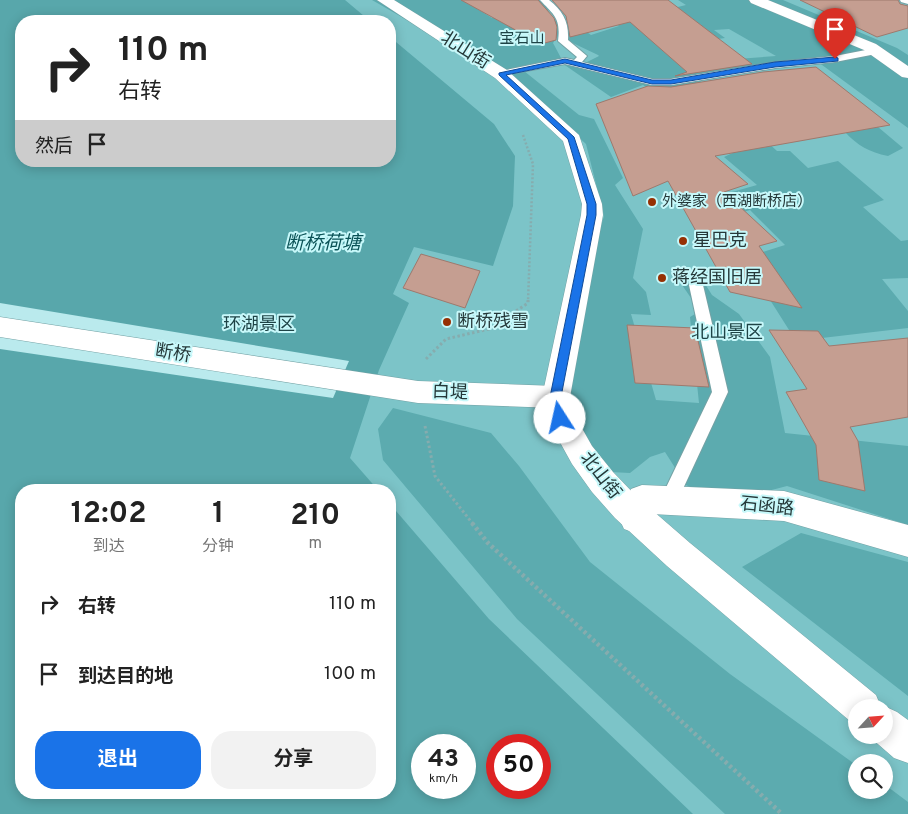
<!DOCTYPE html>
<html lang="zh">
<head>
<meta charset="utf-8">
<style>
	:root { --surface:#fff; --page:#f2f2f2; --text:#222; --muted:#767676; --accent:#1a73e8 }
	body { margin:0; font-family:Overpass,"Noto Sans SC",sans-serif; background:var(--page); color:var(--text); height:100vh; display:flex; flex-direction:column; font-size:19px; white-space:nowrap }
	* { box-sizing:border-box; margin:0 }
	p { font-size:16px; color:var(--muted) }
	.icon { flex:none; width:28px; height:28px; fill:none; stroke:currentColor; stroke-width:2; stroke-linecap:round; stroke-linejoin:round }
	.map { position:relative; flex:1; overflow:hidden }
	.drawer { position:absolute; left:15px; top:484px; width:381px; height:315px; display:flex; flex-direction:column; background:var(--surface); border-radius:20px; box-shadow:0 2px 12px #0003 }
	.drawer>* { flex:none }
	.hud { position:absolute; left:15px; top:15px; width:381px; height:152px; border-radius:20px; box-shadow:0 2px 12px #0003; background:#fff; color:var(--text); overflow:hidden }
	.needle { width:32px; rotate:64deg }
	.buttons { position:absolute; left:848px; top:699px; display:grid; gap:10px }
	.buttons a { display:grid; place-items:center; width:45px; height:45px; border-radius:50%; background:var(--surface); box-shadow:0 2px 12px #0003; font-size:25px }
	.speed { position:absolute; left:411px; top:734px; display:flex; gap:10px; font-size:25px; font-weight:700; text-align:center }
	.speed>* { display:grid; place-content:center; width:65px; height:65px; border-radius:50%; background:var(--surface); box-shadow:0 2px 12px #0003; line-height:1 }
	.speed small { font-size:12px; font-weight:400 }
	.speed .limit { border:8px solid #d22; background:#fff; color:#111 }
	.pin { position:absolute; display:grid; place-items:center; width:42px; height:42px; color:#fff; margin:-51px -21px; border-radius:50% 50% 50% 0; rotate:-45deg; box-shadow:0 0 5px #0007 }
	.pin .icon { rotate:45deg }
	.me { position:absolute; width:55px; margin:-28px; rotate:350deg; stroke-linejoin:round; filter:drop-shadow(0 0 4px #0008) }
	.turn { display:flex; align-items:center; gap:18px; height:105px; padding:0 20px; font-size:22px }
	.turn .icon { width:65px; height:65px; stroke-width:2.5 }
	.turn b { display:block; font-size:35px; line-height:42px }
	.then { display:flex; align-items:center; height:48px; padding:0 20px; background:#0003; gap:10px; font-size:19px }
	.eta { display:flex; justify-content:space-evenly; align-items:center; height:85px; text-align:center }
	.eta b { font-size:30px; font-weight:700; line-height:35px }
	.button { display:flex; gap:10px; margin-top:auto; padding:10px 20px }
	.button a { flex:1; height:58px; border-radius:20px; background:var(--accent); color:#fff; font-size:20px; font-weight:700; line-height:58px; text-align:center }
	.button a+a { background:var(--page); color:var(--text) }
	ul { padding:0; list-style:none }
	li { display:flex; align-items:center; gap:15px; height:70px; padding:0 20px }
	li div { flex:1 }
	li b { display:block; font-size:19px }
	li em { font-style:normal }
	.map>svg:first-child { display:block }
</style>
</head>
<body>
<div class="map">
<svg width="908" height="814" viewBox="0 0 908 814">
	<rect width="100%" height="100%" fill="#baeaed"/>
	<!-- green -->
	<path fill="#7cc4c8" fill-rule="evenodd" d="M0,0h908v814h-908zM21,21h369v140h-369zM21,490h369v302h-369zM856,708h28v27h-28zM422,745h43v43h-43zM498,745h42v43h-42zM856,762h28v28h-28z"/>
	<!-- forest -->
	<path fill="#5cabaf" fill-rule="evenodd" d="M372,0h91l29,18 21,-5 25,-13 9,5 2,9 8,8 17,1 17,12 28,-9 -36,-26 66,14 37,-9 -8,-5h105l114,48 11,7v73l-90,-66 -26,3 -93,15 78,71h13l18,17 30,-7 46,39 -21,7 38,34 7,-1v38l-26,1 26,32v17l-112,13 -36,-57v-31l25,-8 -35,-35 -46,14 -4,-23 57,-16 -33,-28 15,-7 -96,-65 -32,12 -55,-38 -32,12 55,44 15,4 29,59 -8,7 28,44 -10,49 13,14 5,23 -20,-1 25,86 43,3 -9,-86 10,-6 -18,-26 13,-17 17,27 27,19 31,43 15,76 123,13v79l-121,-39 -42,11 -38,-2 -21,-10 -21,-33 -15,5 -20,16c-12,-1 -28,0 -39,-4 -27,-12 -37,-35 -45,-61l58,-192 -18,-72 -61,-56zM729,29l47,27 -52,4 -28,-18 29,-4 -11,-8zM558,36l40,19 1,1 -14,7 -24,-5 -8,-15z
		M878,127l25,21 -15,8c-19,-4 -30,-10 -43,-24z
		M393,408l98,25 28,33 71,96 140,112 126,91v25h28v-6l24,18v12h-183l-208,-195 -134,-159 -5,-31z
		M801,533l107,29v134l-166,-129z"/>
	<!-- water -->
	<path fill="#58a7ab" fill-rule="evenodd" d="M0,0h345l25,21h-349v140h369v-124l104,87 21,32 -2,50 -20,60 -79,-19 -21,47 16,9 -30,67 -29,88 28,32h-357v302h369v-288l99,115 204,195h-693zM422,745h43v43h-43zM498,745h42v43h-42z"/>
	<!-- pier -->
	<path fill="#baeaed" d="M0,303l349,58 -16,37 -333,-49z"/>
	<!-- building -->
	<path fill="#c59e91" stroke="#9e796d" d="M461,0h77l16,18 3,9 -1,13 -15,4z
		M552,0h116l84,64 -77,12 12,-4 -57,-50 -60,15 -4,-21z
		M800,0h98l2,4 8,2v22l-31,9z
		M816,67l74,58 -175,31 33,28 -24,8 53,49 -18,5 43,62 -72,-16 -62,-111 -35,15 -37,-92 52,-18 23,1 92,-15z
		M421,254l59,17 -15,37 -62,-20z
		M627,325l68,3 14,59 -74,-4z
		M769,330l49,1 11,15 79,-8v79l-58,10 8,14 7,50 -46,-11 -3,-35 -30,-53 21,-3z"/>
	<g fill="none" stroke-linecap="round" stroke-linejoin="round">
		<!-- lane casing -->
		<g stroke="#74a2a5" stroke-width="2">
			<path id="lane" d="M540,0h9c14,11 20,22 19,40l19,16 -5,6 70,17h19l104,-17 60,-6 41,-8 5,3 -5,3 -41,8 -60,6 -104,17h-19l-87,-21 -67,12v-4l3,-1 64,-13 9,2 3,-3 -19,-16c3,-23 -4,-26 -18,-41z
				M900,0h8v4l-7,-2z
				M696,280l5,1 2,4 25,107 -53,114 -6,3 -6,-3 -3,-6 52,-108 -23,-107 2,-4z"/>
		</g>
		<!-- street casing -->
		<g stroke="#74a2a5" stroke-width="1">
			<path id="street" d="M749,0h19l108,44 32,22v12l-6,-1 -38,-27 -113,-47z
				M0,317l418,64 138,5 10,3 4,8 -4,8 -10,3 -138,-5 -418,-66z
				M642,485l142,6 124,34v32l-124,-36 -132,-7 -6,15 -11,4 -11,-4 -5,-11 12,-29z"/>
		</g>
		<!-- secondary casing -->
		<g stroke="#74a2a5" stroke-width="1">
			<path id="secondary" d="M377,0h17l113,70 72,65 23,69 1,11 -33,182 9,26 13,23 21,26 24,25 53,46 186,152 5,12 3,-1 13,6 11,8v43l-14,-5 -23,-20 -2,-3h15v-27h-28v16l-6,-3 -183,-155 -52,-48 -23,-26 -20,-28 -16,-29 -14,-38 39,-182 1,-11 -19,-63 -68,-63z"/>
		</g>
		<!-- path-far2 -->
		<path stroke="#86acae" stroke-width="2.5" stroke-dasharray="2 2" stroke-linecap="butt" d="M523,135l10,29 -5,138"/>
		<!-- path-far1 -->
		<path stroke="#86acae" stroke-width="3" stroke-dasharray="2.5 2.5" stroke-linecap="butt" d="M426,359l20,-20 43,-10 39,-26v-3
			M425,426l10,50 38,48"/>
		<!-- path -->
		<path stroke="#86acae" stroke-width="4.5" stroke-dasharray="3 3" stroke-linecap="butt" d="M472,523l16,20 294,271"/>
		<!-- lane -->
		<use href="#lane" fill="#fff" fill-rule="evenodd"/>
		<!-- street -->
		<use href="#street" fill="#fff" fill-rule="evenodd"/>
		<!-- secondary -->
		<use href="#secondary" fill="#fff" fill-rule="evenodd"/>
	</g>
	<!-- route -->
	<path fill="#1a73e8" stroke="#114b97" d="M835,57l3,1v3l-63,6 -104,17h-19l-87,-21 -59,12 68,62 22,67v11l-35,182 5,21 -1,4h-9l-6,-25 37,-182v-11l-19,-65 -69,-64v-2l66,-14 87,21h19l104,-18z"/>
	<!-- markers -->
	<g fill="#963004" stroke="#c7f8fa" stroke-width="2">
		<circle cx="652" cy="202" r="5"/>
		<circle cx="683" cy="241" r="5"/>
		<circle cx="662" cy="278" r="5"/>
		<circle cx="447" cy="322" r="5"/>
	</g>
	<g text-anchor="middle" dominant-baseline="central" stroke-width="4" stroke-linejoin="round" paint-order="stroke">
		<!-- far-park labels -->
		<g font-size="15" fill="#1e4346" stroke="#c7f8fa">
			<text x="522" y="39">宝石山</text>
		</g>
		<!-- far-poi labels -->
		<g font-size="15" fill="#253839" stroke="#c7f8fa" text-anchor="start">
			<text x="662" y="202">外婆家（西湖断桥店）</text>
		</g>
		<!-- street labels -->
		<g font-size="18" fill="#253839" stroke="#c7f8fa">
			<text transform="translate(465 51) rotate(32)">北山街</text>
			<text transform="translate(173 354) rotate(9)">断桥</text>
			<text transform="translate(450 393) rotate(2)">白堤</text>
			<text transform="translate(600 476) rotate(52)">北山街</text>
			<text transform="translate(767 507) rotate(6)">石函路</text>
		</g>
		<!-- poi labels -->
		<g font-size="18" fill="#253839" stroke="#c7f8fa" text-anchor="start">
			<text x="693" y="241">星巴克</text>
			<text x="672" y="278">蒋经国旧居</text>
			<text x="457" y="322">断桥残雪</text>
		</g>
		<!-- park labels -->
		<g font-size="18" fill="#1e4346" stroke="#c7f8fa">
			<text x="259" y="325">环湖景区</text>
			<text x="727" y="333">北山景区</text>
		</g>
		<!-- water labels -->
		<g font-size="19" font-style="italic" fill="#0a5256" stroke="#c7f8fa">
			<text x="323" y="244">断桥荷塘</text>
		</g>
	</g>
</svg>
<div class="buttons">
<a><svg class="needle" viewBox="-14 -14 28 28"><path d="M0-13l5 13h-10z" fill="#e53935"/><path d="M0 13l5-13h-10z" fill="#767676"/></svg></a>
<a><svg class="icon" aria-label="search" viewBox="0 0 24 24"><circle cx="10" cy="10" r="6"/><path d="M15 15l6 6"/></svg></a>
</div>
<div class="speed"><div>43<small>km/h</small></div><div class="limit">50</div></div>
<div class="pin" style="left:835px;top:59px;background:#d93025"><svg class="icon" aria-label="arrive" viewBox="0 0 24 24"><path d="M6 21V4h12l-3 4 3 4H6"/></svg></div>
<svg class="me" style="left:560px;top:418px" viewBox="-20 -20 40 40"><circle r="19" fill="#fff"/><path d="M0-13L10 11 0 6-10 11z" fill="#1a73e8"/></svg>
<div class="hud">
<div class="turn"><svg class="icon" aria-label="right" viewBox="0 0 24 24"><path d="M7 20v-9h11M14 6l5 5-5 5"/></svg><div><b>110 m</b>右转</div></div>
<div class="then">然后<svg class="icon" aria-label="arrive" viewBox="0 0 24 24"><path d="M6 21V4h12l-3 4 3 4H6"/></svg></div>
</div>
<section class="drawer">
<div class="eta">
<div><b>12:02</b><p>到达</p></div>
<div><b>1</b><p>分钟</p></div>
<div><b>210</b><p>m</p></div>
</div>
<ul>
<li><svg class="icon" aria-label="right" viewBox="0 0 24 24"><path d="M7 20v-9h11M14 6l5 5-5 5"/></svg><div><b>右转</b></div><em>110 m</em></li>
<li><svg class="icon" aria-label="arrive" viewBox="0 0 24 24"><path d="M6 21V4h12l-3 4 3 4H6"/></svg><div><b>到达目的地</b></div><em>100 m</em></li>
</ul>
<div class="button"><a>退出</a><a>分享</a></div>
</section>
</div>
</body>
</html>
